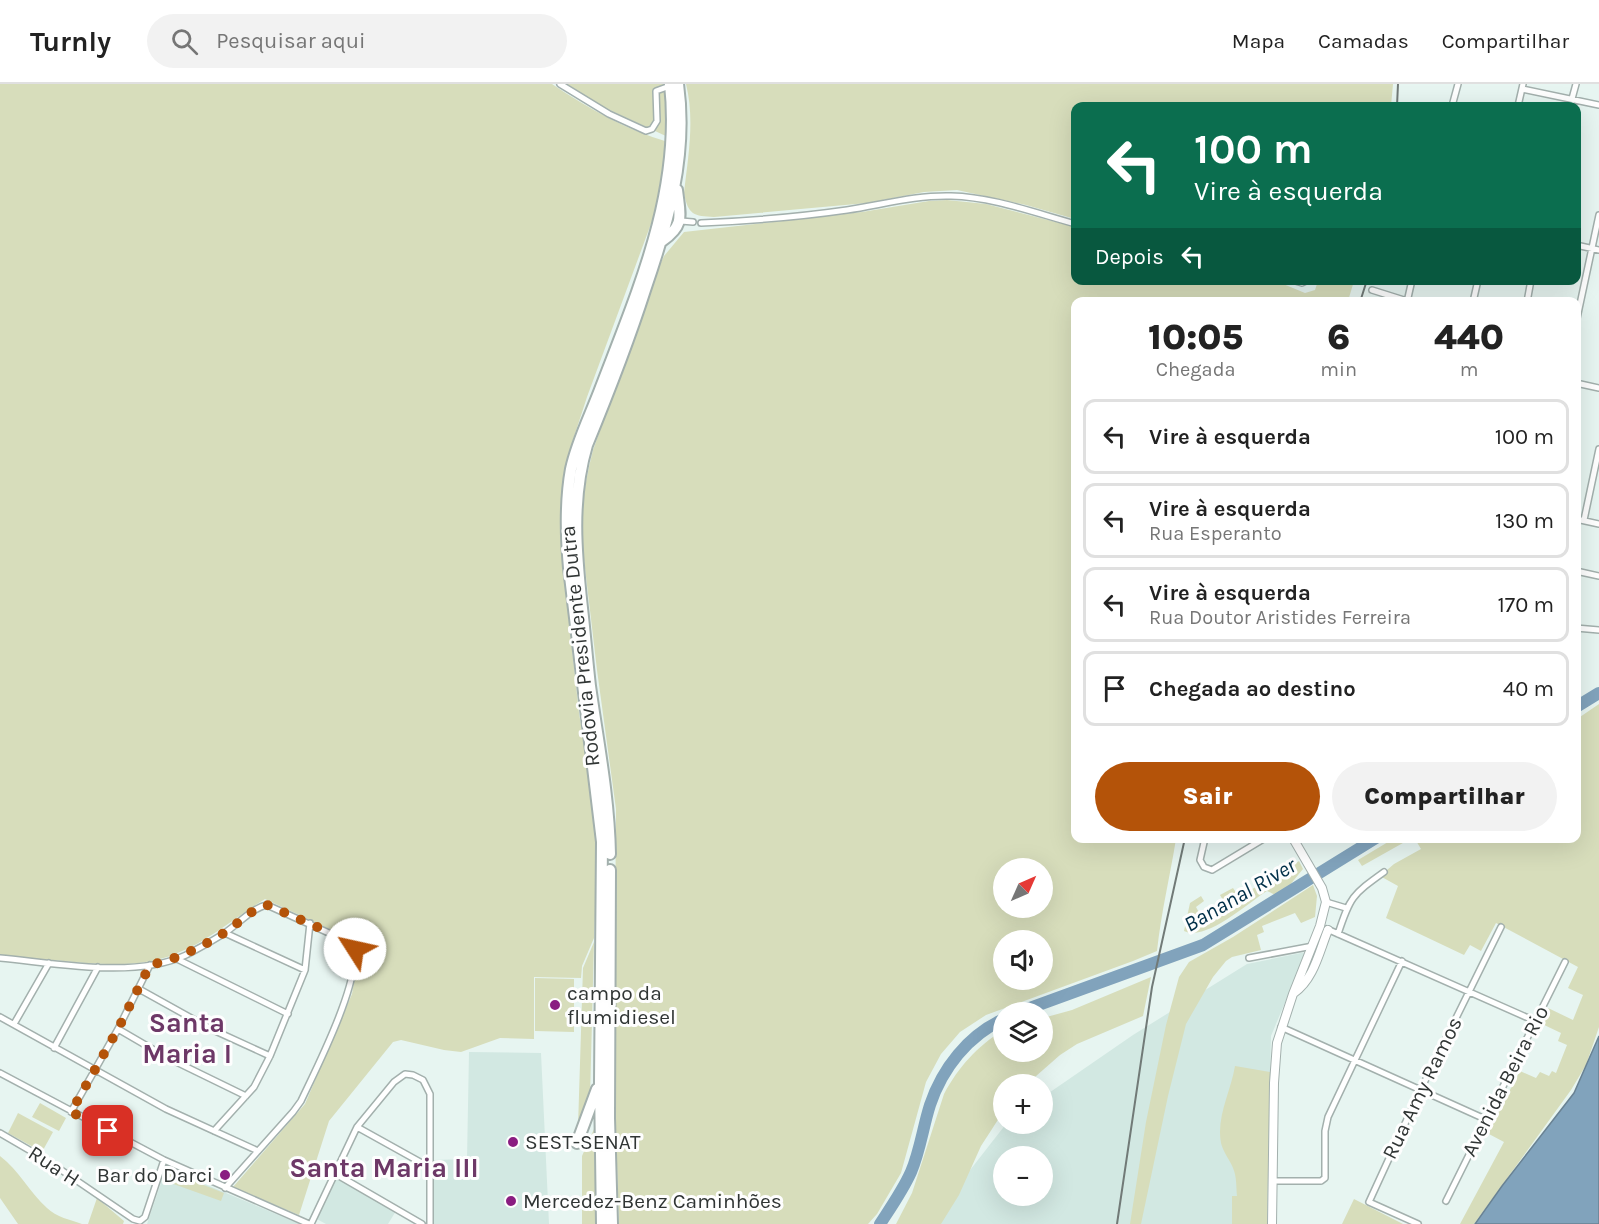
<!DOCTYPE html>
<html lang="pt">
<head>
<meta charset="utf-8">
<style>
	:root { --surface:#fff; --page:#f2f2f2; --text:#222; --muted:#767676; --line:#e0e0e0; --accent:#b45309 }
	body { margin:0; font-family:Karla,sans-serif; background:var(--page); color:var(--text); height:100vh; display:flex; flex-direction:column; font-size:22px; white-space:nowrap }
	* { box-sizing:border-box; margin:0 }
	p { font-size:20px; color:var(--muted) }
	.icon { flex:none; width:33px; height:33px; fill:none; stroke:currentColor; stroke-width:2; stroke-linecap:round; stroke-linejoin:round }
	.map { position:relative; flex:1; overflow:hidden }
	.drawer { position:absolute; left:1071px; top:213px; width:510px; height:546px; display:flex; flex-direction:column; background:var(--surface); border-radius:12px; box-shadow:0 6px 24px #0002 }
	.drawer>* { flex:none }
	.top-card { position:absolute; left:1071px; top:18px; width:510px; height:183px; border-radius:12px; box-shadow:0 6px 24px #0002; background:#0b6e4f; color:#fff; overflow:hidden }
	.needle { width:39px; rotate:45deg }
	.controls { position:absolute; left:993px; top:774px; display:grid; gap:12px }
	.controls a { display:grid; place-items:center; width:60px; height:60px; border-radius:50%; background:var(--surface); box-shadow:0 6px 24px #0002; font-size:30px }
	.pin { position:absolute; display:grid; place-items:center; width:51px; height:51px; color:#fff; margin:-26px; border-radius:12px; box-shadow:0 3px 9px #0006 }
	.me { position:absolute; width:66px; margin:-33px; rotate:305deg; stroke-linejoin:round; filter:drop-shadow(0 0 4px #0008) }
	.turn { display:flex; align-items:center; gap:21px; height:126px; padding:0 24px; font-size:27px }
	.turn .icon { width:78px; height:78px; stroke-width:2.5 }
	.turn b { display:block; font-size:42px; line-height:51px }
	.then { display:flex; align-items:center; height:57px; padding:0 24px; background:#0003; gap:12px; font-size:22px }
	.eta { display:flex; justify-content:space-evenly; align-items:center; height:102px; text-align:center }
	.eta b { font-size:36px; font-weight:800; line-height:42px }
	.button { display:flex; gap:12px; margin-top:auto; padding:12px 24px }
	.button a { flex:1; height:69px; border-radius:36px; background:var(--accent); color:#fff; font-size:24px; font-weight:800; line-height:69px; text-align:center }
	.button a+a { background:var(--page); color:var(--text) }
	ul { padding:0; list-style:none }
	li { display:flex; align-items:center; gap:18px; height:75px; margin:0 12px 9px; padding:0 12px; border:3px solid var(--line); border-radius:12px }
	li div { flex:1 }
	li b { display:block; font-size:22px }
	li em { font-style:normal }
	header { display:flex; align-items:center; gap:36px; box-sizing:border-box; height:84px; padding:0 30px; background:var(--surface); border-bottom:2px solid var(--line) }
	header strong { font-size:28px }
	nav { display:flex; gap:33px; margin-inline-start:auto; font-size:21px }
	.search { width:420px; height:54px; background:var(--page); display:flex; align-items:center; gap:15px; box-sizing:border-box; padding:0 21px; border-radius:33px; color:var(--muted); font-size:22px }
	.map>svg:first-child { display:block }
</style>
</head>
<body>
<header>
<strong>Turnly</strong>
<div class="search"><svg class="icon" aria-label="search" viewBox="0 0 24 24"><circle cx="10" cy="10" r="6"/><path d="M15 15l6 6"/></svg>Pesquisar aqui</div>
<nav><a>Mapa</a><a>Camadas</a><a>Compartilhar</a></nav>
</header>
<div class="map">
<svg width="1599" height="1140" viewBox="0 0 1599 1140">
	<rect width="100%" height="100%" fill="#e7f5f1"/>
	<!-- built -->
	<path fill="#d2e8e2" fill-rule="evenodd" d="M1306,868l-35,84 -4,188h-339l78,-100h36l1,-27 90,-62 114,-71zM1004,1072h38v40h-38z
		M469,968l72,1 8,171h-115v-64l33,-1z
		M166,1084l134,56h-153z
		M336,1092l60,35 -8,13h-62l-11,-6z"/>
	<!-- green -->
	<path fill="#d7ddbb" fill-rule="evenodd" d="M0,0h552c36,24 74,46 116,58l-3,37 -10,34 -68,184 -14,43 -10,40 -2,39 4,66 14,128 15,90 4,47 -4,88 -12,28 -1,12 -47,-1v62l-34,-1 -39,14 -17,-2 -43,-10 -8,2 -64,79 -30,94 -66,-28 72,-83 47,-110 7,-42 -6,-12 -88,-41c-30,18 -56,42 -90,55 -38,16 -85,9 -124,6 -17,-1 -35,-1 -51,-5z
		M567,0h99l2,53 -65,-30z
		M686,0h707l-2,22h-315l-1,113 -49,-14 -69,-15 -33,2 -57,11 -153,14c-20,-1 -26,-2 -30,-24 4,-36 11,-73 2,-109z
		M947,116l39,4 89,23 1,53 200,1 29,12 10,-3 3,-9h36l-6,20 -272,1v536l100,1c-6,37 -15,74 -19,112l-24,10 -147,54 -26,17 -19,22 -15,28 -25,91 -24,41 -9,10h-249l-5,-149 2,-266 -19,-139 -16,-136c0,-29 5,-56 12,-84l64,-179 7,-15 20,-24 178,-20 67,-11zM1004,784h38v40h-38zM1004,856h38v40h-38z
		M1599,620v323l-13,38 -15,25 -97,134h-14l44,-82 -17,-9 33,-62 16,7 4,-6 9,4 3,-5 4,2 11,-28 -9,-4 3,-8 -21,-10 8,-15 25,12 10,-25 -15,-7 10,-21 -82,-44 -15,28 -11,-6 -6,10 -78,-37 12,-32 -18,-10 14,-12 27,-15 -6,-10 161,-1 1,-119z
		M1393,755h17l-48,27 -4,-6z
		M1299,777l4,8 -23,28 -13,-6c-18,11 -61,51 -83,40l6,-28 11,-7 3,5 -8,6 7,13 24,-13 -7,-12 13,-7 6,9 25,-15 7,-1z
		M1313,801l4,11 -2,21 -14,6 -6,-10 -33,13 2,6 -7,3 4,15 -29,7 -6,4 -13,16 -27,47 -18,72 -27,128h-11l16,-102 20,-97 13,-48 10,-15 44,-25z
		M594,858l-4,156 -12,29 5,-159z
		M1151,893l-8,39 -66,28 -17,11 -33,29h-23l-1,28 -22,34 -22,49 -18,29h-45l16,-31 32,-99c15,-28 33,-47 59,-64l1,22h38l1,-34 29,-8z
		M535,894l39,1v53l-39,-1z
		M1235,982l35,6 -3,152h-35v-28h5c-1,-9 0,-19 -4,-28 -3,-8 -10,-16 -12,-25 -5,-26 10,-52 14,-77z
		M40,1019l26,15 -7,13 -27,-14z
		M18,1029l35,19 -11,20 -34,-19z
		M594,1045l2,95h-14v-68z
		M0,1072c19,14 30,37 47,52 9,9 24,12 35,16h-64l-18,-26z
		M168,1087l56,22 -3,8 -56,-20z
		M97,1114l27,23 -1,3h-35z
		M1354,1115l49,25h-61z"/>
	<!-- water -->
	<path fill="#81a3bc" stroke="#698293" stroke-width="1.5" d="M1599,952v188h-124l27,-38 72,-93z"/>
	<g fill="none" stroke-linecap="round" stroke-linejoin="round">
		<!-- river -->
		<path stroke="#81a3bc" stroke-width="12" d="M1576,623l23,-14
			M1019,928l184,-67 173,-107
			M880,1140c11,-17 23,-34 31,-52 9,-21 12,-45 19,-67 12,-36 38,-70 74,-86"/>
		<!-- street casing -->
		<g stroke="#a3b0ad" stroke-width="8">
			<path id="street" d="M560,0l49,30 37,17 6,-2 5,-8 -1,-30 14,-5
				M1522,5l77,16
				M1452,22l6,-22
				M1518,22l5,-22
				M1570,22l6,-22
				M681,137l12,1
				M701,139c48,-2 97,-6 146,-13 34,-5 68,-15 104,-14 42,1 84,17 125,28
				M1576,161l23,5
				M1292,196l10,3 6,-3
				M1372,206l35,11
				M1407,218l5,-22
				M1473,218l5,-22
				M1527,218l4,-22
				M1576,239l23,-108
				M1576,299l23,5
				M1576,435l23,5
				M1584,436l15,-71
				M1576,487l23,5
				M1576,544l23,2
				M1205,754l-5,22 4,7 8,3 53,-32
				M1326,818l20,6
				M1327,845l208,92
				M225,849l80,37
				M1338,850c12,-37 14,-39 46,-62
				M0,874c55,5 135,21 186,-3 13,-7 27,-14 40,-23 12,-8 26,-24 41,-27l84,38c17,26 -37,130 -50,158l-8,11 -68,76
				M1249,874l64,-12
				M177,875l111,55
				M139,905l72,40 59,27
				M0,933l166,92 92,42
				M14,940l35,-61
				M1281,943l204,92
				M118,945l48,28 80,39
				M54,964l44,-81
				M0,989l164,87 145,64
				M71,1028l47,-83 32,-64
				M357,1043l72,40
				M214,1047l40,-44 16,-31 35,-86 5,-47
				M0,1049l48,28 85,58 7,2 5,-4 19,-57
				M334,1089l88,51
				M1272,1097h49l4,-3v-47l3,-14 74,-156
				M1446,1117l119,-239
				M311,1140l46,-97 37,-45 11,-8 8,1 10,5 7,14v130
				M1418,1140l-49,-22 51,-111 81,-164"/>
		</g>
		<!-- secondary casing -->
		<g stroke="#a3b0ad" stroke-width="10">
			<path id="secondary" d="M1294,909c20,-14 25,-41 34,-63
				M1272,1140l2,-141 3,-40 16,-49 27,-68 6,-24 -4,-14 -28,-48"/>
		</g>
		<!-- highway casing -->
		<g stroke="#a3b0ad" stroke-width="14">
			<path id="highway" d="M662,157c23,-16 18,-25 15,-51
				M610,770c-1,-57 -12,-112 -20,-168 -3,-26 -5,-52 -8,-78 -6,-55 -11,-109 5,-163 21,-51 41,-102 58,-155 23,-67 43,-134 33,-206
				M610,786l-1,248 3,106
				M577,1059l20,-54
				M602,1140l-2,-141 2,-241 -33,-274c-3,-33 -4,-66 2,-99 6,-28 20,-55 30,-82 37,-97 81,-196 69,-303"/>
		</g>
		<!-- street -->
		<use href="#street" stroke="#fff" stroke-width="5"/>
		<!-- secondary -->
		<use href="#secondary" stroke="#fff" stroke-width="8"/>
		<!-- highway -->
		<use href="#highway" stroke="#fff" stroke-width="10"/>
		<!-- rail -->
		<path stroke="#717a77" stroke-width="2" d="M1397,22l1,-22
			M1360,218l7,-22
			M1117,1140l35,-237 33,-149"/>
	</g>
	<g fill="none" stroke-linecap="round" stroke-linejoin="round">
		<!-- route -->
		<path stroke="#b45309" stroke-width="10" stroke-dasharray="0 18" d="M108,1047l-37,-19 47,-83 32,-64c27,-6 50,-17 74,-32 13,-8 28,-25 43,-28l80,35 8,9"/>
	</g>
	<!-- markers -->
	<g fill="#8a1d81" stroke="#fefefe" stroke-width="2">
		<circle cx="555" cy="921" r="6"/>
		<circle cx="513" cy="1058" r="6"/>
		<circle cx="225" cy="1091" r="6"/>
		<circle cx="511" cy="1117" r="6"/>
	</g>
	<g text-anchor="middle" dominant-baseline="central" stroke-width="6" stroke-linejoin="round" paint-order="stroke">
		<!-- street labels -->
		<g font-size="21" fill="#303534" stroke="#fefefe">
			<text transform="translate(580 562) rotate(-96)">Rodovia Presidente Dutra</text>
			<text transform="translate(1505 997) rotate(-63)">Avenida Beira Rio</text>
			<text transform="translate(1422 1004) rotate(-64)">Rua Amy Ramos</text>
			<text transform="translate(54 1082) rotate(33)">Rua H</text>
		</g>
		<!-- poi labels -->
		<g font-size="21" fill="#303534" stroke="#fefefe" text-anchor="start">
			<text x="567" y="909">campo da<tspan x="567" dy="24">flumidiesel</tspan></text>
			<text x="525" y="1058">SEST-SENAT</text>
			<text x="213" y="1091" text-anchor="end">Bar do Darci</text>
			<text x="523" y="1117">Mercedez-Benz Caminhões</text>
		</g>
		<!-- water labels -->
		<g font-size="22" font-style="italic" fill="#002f48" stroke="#fefefe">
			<text transform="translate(1240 811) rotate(-30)">Bananal River</text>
		</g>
		<!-- district labels -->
		<g font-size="27" font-weight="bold" fill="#6d3867" stroke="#fefefe">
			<text x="187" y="939">Santa<tspan x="187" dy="31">Maria I</tspan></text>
			<text x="384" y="1084">Santa Maria III</text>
		</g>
	</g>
</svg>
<div class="controls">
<a><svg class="needle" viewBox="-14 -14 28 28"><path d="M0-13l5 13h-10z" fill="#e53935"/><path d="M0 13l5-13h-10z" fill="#767676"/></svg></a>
<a><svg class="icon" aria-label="sound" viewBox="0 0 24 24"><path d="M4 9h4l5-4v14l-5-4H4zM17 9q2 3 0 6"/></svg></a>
<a><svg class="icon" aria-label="layers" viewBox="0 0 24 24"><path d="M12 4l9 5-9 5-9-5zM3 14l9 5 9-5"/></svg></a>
<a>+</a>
<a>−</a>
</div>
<div class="pin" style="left:108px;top:1047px;background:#d93025"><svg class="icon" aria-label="arrive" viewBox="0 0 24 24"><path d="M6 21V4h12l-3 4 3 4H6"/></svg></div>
<svg class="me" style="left:355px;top:865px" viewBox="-20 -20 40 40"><circle r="19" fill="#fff"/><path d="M0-13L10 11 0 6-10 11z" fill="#b45309"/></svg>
<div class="top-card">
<div class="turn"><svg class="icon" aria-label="left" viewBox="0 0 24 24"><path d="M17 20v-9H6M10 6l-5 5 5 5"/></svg><div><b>100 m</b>Vire à esquerda</div></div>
<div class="then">Depois<svg class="icon" aria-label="left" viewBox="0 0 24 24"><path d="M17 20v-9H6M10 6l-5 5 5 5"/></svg></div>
</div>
<section class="drawer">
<div class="eta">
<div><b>10:05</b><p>Chegada</p></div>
<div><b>6</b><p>min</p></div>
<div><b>440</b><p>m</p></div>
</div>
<ul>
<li><svg class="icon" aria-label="left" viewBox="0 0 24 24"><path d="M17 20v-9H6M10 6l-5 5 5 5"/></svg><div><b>Vire à esquerda</b></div><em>100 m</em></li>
<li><svg class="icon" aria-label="left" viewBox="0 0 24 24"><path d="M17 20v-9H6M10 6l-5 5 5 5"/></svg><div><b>Vire à esquerda</b><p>Rua Esperanto</p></div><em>130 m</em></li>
<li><svg class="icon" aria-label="left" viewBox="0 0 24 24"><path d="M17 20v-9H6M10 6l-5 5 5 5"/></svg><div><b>Vire à esquerda</b><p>Rua Doutor Aristides Ferreira</p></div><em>170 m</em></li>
<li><svg class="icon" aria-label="arrive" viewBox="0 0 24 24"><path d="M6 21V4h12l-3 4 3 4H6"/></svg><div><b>Chegada ao destino</b></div><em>40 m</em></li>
</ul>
<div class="button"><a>Sair</a><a>Compartilhar</a></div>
</section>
</div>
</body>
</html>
